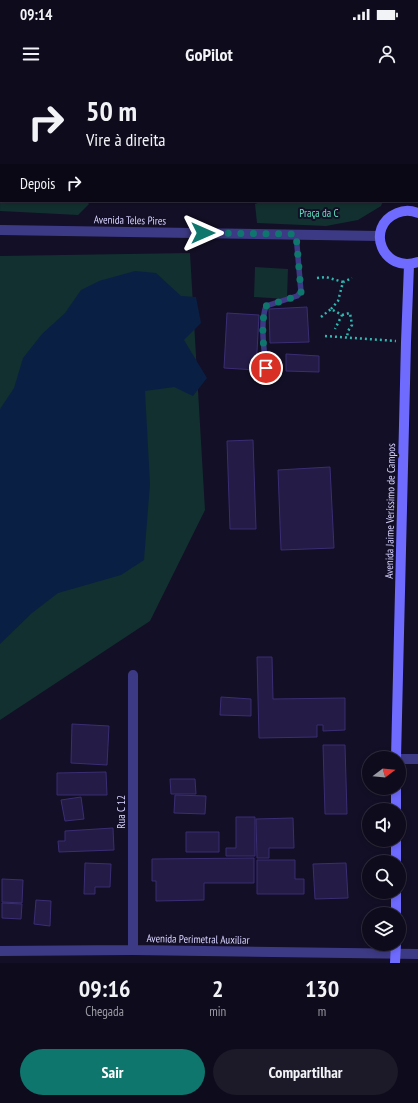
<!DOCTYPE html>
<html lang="pt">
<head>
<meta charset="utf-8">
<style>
	:root { --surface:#0e0b1c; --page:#1c1929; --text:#f1f3f6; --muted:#9b9ba3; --line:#2e2b3b; --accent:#0f766e }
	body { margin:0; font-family:"PT Sans Narrow",sans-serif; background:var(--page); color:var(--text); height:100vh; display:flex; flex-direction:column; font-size:15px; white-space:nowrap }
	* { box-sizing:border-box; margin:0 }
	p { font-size:13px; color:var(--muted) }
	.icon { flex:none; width:22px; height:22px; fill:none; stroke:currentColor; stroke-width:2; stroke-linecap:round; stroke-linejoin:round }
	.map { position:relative; height:883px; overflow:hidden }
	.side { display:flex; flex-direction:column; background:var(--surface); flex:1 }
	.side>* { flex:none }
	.top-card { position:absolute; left:0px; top:0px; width:418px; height:122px; box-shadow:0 2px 6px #0003,0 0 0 1px var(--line); background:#0e0b1c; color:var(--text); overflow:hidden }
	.needle { width:26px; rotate:74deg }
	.buttons { position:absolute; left:362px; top:671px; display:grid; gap:8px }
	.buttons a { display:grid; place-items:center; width:44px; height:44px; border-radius:50%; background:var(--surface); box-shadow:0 2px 6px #0003,0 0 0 1px var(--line); font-size:20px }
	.pin { position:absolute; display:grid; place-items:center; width:34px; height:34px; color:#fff; margin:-17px; border:2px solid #fff; border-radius:50%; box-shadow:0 1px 4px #0007 }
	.me { position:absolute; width:44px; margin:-22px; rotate:90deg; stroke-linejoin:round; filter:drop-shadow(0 0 3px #0008) }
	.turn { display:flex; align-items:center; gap:14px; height:84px; padding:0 20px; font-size:18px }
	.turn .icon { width:52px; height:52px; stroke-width:2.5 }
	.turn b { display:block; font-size:28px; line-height:34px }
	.then { display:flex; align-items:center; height:38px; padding:0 20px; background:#0003; gap:8px; font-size:15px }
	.eta { display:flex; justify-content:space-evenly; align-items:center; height:68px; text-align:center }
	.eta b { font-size:24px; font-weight:600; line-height:28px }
	.primary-button { display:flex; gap:8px; margin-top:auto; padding:8px 20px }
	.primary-button a { flex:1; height:46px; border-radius:24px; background:var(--accent); color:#fff; font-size:16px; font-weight:600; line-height:46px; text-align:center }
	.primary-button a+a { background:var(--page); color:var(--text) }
	.status { display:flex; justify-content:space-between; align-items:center; height:28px; padding:0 20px; background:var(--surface); direction:ltr }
	.status svg { height:11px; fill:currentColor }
	header { display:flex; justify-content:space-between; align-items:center; height:52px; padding:0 20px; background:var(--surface); font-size:18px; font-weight:600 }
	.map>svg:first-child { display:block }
</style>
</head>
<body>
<div class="status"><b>09:14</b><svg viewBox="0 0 49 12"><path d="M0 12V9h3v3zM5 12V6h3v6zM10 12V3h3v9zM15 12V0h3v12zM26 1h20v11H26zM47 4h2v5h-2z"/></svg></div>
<header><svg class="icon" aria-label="menu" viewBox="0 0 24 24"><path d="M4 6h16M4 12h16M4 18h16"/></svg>GoPilot<svg class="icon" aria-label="person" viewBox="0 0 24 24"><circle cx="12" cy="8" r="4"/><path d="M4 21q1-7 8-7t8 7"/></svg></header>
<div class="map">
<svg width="418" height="883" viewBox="0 0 418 883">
	<rect width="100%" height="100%" fill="#130f26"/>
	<!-- green -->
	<path fill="#12302f" d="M1,25v96h85l3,3 -11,11 -78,-4z
		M263,121h120l-2,5 -23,14 -32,6 -69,-3 -2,-19z
		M190,173l15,257 -55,111 -150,99v-464z
		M255,187l33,2 -1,30 -33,-2z"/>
	<!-- water -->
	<path fill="#0a1f44" d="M173,0h175v1h-175z
		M135,191l21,2 25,23 15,1 5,26 -17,17 23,38 -14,18 -19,-9 -29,4 5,93 -6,76 -23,15 -63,18 -26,20 -32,31v-235l14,-21 9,-30 19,-24 23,-21 16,-23 18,-9z"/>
	<!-- building -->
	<path fill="#241b47" stroke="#3b2d73" d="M307,227l2,35 -39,1 -1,-34z
		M227,233l32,2 -3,55 -32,-2z
		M286,274l33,2v16l-33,-1z
		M253,360l3,89h-26l-3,-88z
		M330,387l4,81 -53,2 -3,-80z
		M257,577h15l1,42 72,-1v32l-22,1v-6h-6v12l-58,1z
		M221,617l30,2v17l-31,-1z
		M72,644l37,2 -2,39 -36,-2z
		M323,665h22l2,69h-22z
		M106,692l1,23h-50v-22z
		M170,699h25l1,15h-25z
		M175,715l31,1 -1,18 -31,-1z
		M81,717l3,22 -19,2 -4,-21z
		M236,737h19v39h-29v-8h10z
		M293,738l1,30h-25v10h-12l-1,-39z
		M113,748l1,22 -55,2 -1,-11h7v-10z
		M186,752h33v20h-33z
		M254,778v25h-50v17l-48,1v-20h-4v-22z
		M257,780h38v19h9v15h-47z
		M85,783l26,1 -1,23h-15v7h-11z
		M346,783l2,35 -33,1 -2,-35z
		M2,799l21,1 -1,23 -20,-1z
		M36,820l15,1 -1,25 -16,-2z
		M2,823l20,1 -1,15 -19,-1z"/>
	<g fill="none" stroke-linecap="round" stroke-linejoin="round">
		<!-- path -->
		<path stroke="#2fb8b0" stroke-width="2.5" stroke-dasharray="2 3" stroke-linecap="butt" d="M317,198l9,-1 17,5
			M331,229l7,-8 5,-19 9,-4
			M342,235l8,-2 2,12 -4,6 -1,6
			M321,237l10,-8 11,6 -7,14
			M325,256l71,5"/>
		<!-- lane -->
		<path stroke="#3d3a85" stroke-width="5.5" d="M266,288c-2,-19 -6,-45 0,-62l31,-10 4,-4 -5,-58"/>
		<!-- street -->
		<path stroke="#3d3a85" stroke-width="10" d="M0,150l380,6
			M133,595v275
			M399,679h19
			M0,871l133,-1 285,4"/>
		<!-- secondary -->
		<path stroke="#6f6bff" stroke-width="10" d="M410,1v-1
			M418,133c-7,-3 -14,-3 -21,0 -33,14 -14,61 21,49
			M396,678l10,-416 3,-77
			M396,730v-22
			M396,782v-22
			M396,834v-22
			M395,883l1,-19"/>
	</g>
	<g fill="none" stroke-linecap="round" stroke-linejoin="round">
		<!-- route -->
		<path stroke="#0f766e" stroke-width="7" stroke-dasharray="0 12.6" d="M203,153l93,1 5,58 -4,4 -31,10c-6,17 -2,44 0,62"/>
	</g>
	<g text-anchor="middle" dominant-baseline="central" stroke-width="4" stroke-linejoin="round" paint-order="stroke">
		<!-- park labels -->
		<g font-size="11" fill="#5fe0c0" stroke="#130f26">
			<text x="319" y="133">Praça da C</text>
		</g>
		<!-- street labels -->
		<g font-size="11" fill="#d9d4ff" stroke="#130f26">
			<text transform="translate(130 140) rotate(1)">Avenida Teles Pires</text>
			<text transform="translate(390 431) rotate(-89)">Avenida Jaime Veríssimo de Campos</text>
			<text transform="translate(121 732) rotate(-90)">Rua C 12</text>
			<text transform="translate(198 859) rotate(1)">Avenida Perimetral Auxiliar</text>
		</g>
	</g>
</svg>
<div class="buttons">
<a><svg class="needle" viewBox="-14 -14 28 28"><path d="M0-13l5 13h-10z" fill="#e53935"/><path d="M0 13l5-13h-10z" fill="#9b9ba3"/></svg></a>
<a><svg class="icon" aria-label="sound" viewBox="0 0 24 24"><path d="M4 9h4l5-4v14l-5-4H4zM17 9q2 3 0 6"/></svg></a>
<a><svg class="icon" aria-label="search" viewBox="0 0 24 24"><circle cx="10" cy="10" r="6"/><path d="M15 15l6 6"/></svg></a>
<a><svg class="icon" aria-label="layers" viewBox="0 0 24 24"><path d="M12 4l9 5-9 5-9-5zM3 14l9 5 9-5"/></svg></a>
</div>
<div class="pin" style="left:266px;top:288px;background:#d93025"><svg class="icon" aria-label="arrive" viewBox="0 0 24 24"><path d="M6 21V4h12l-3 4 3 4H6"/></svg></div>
<svg class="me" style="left:203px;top:153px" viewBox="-20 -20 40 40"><path d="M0-17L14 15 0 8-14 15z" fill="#0f766e" stroke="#fff" stroke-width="4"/></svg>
<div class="top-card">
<div class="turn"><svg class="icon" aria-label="right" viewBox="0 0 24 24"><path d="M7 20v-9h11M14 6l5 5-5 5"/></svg><div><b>50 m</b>Vire à direita</div></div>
<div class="then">Depois<svg class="icon" aria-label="right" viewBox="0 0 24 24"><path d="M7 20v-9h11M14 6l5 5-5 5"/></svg></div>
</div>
</div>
<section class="side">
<div class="eta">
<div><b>09:16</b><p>Chegada</p></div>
<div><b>2</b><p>min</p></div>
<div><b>130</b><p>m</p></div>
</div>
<div class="primary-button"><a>Sair</a><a>Compartilhar</a></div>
</section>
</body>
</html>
